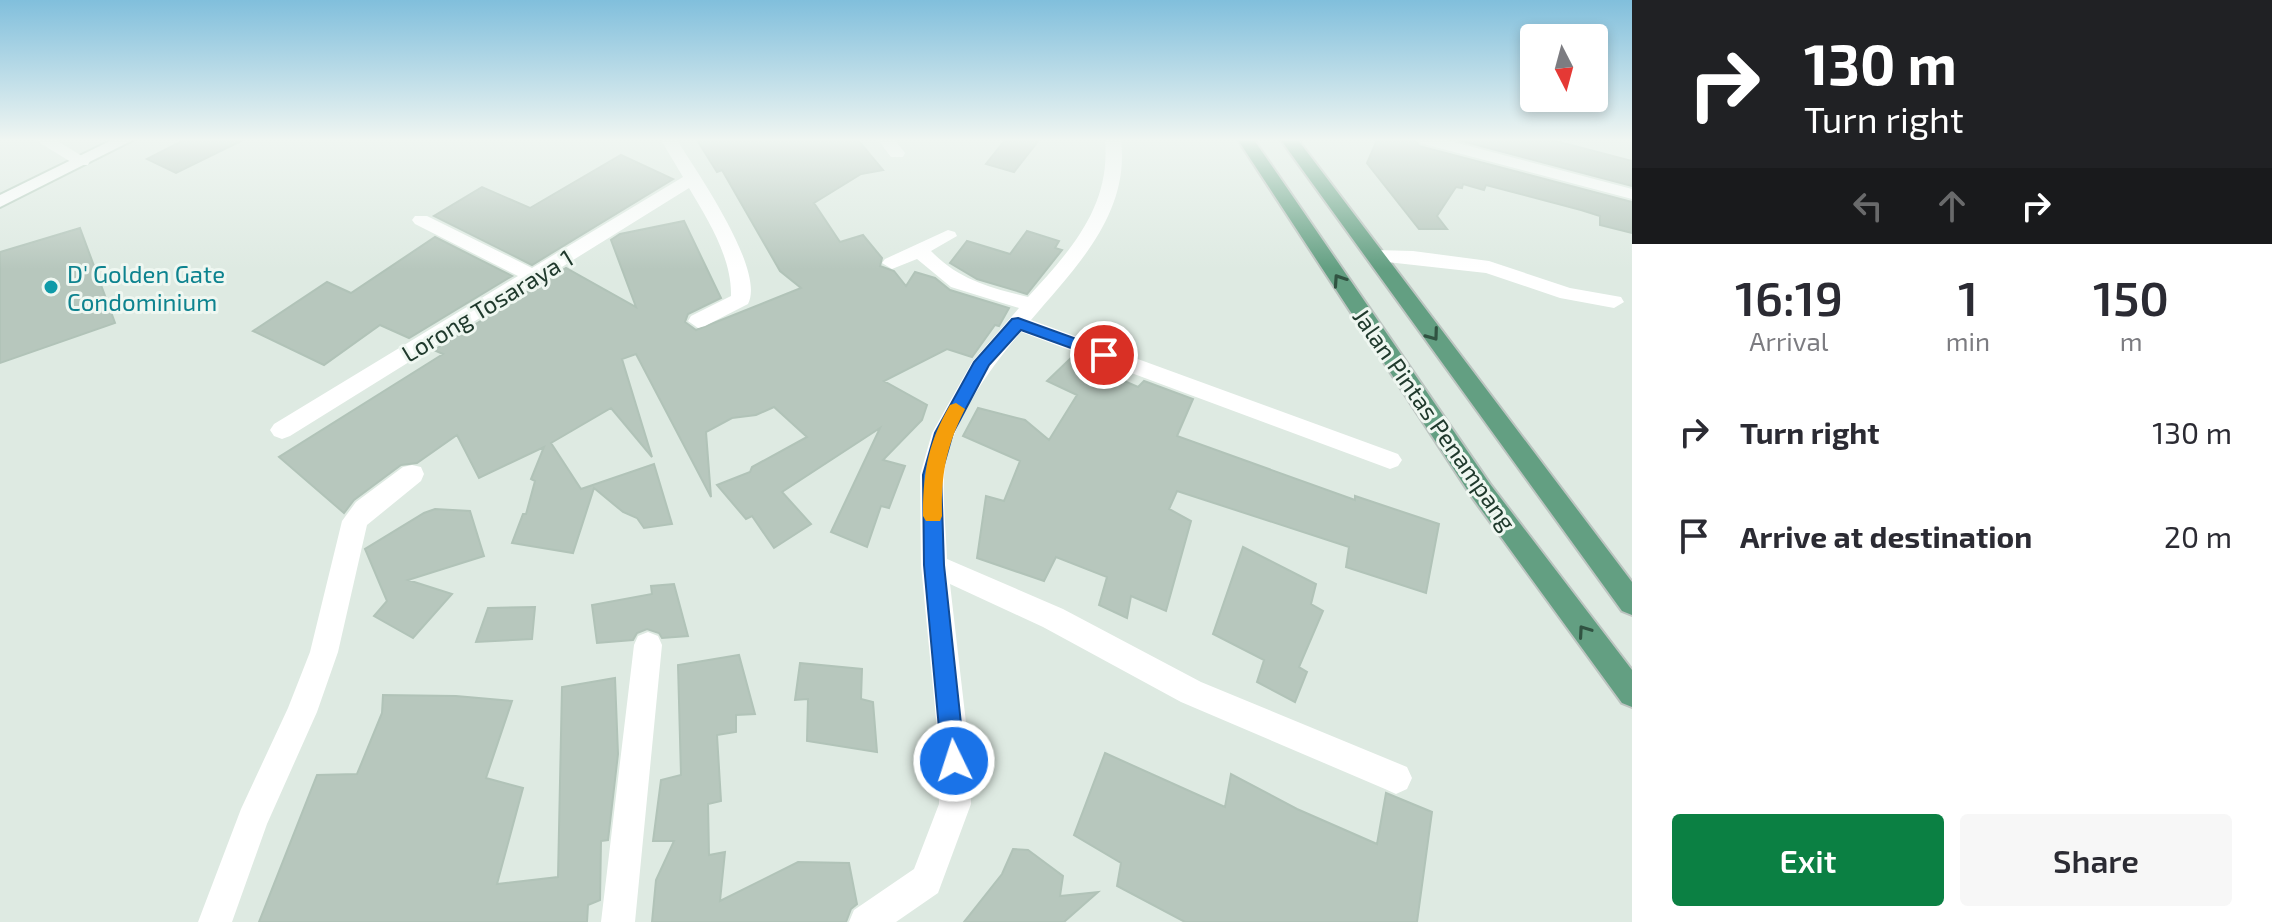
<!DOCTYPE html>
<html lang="en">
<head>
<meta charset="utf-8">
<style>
	:root { --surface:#fff; --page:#f7f7f7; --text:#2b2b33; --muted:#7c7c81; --accent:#0b8043 }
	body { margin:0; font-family:"Exo 2",sans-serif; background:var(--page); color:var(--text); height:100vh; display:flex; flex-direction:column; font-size:30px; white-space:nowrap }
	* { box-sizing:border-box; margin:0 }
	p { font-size:26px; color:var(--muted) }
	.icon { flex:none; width:44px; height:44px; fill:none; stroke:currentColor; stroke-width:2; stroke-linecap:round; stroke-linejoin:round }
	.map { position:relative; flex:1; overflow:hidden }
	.panel { display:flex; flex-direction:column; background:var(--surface); width:640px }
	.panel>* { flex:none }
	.top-card { background:#202124; color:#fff; overflow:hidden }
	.needle { width:52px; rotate:174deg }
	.controls { position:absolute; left:1520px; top:24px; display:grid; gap:16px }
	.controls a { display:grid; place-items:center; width:88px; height:88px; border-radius:8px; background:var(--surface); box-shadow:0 4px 12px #0003; font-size:40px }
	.pin { position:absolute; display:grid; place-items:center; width:68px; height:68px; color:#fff; margin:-34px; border:4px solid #fff; border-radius:50%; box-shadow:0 2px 8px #0007 }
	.me { position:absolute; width:88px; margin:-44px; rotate:356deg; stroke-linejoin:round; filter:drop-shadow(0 0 6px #0008) }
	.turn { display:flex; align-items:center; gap:28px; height:168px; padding:0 40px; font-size:36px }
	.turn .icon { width:104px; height:104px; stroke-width:2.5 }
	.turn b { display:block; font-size:56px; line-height:68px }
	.lanes { display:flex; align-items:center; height:76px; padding:0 40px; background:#0003; justify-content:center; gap:40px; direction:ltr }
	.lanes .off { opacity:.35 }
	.eta { display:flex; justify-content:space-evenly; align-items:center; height:136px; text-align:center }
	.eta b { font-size:48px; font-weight:600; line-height:56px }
	.primary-button { display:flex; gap:16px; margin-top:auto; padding:16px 40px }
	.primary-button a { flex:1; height:92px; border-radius:8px; background:var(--accent); color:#fff; font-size:32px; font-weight:600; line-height:92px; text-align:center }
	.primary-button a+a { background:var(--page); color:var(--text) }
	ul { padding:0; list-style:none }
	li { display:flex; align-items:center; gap:24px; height:104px; padding:0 40px }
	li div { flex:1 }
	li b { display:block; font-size:30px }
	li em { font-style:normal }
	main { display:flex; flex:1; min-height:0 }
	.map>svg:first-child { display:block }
</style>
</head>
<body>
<main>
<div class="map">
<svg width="1632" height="922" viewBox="0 0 1632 922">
	<rect width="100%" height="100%" fill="#deeae2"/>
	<!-- building -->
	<path fill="#b7c7bd" stroke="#b1c3b8" stroke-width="2" d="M184,140h59l-67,33 -29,-14z
		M697,140h161l25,30 -22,4 -47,29 26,39 23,-7 19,23 -2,8 14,5 12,15 9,-14 20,6 15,12 59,18 -10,18 -4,-1 -23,32 -25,-8 -63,32 43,24 -5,15 -39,40 22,6 -16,42 -8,-2 -14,41 -36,-15 49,-104 -98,64 29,32 -37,24 -22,-32 -6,3 -29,-34 33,-13 2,-5 55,-30 -33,-30 -18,8 -24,3 -26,14 5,65 -75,-143 -14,5 30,98 -41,-49 -60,35 30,46 73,-25 18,60 -28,4 -7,-10 -14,-6 -29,-24 -21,65 -61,-10 11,-29h3l9,-33 -4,-2 13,-32 -65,31 -22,-43 -40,28 -16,2 -47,35 -10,13 -65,-56 164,-103 -9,-4 132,-82 70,39 -25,-67 9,-6 64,-13 37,77 -33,16 -3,8 11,8 105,-42 -21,-17 -58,-101 -5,2z
		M1005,140h34l-25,32 -28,-8z
		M1377,140h38l4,6 213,56v31l-32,-8v-9l-19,-6 -95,-25 -2,5 -21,-6 -1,4 -6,-1 -19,29 10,13h-28l-52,-66z
		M1458,140h94l80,21v25z
		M621,155l52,24 -141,86 -98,-49 48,-29 48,21z
		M80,228l35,95 -115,40v-111z
		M1027,231l32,10 -4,7 7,2 -35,44 -50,-15 -27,-16 17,-22 43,13z
		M435,237l77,39 -103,62 -29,-13 -56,40 -71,-34 74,-49 24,11z
		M1071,358l67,29 6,-6 49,18 -16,37 178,64v-4l84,28 -13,69 -80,-26 3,-20 -172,-56 -8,18 22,12 -25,90 -35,-15 -4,22 -28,-13 8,-28 -51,-20 -12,24 -67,-23 9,-62 18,5 16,-40 -57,-25 15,-28 47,12 24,20 28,-45 -30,-14z
		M435,509l35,2 14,45 -76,24 44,14 -39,44 -39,-22 13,-15 -22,-52 59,-36z
		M1243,547l73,37 -5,20 12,7 -24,56 8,5 -12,30 -38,-20 7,-22 -51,-26z
		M674,584l14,52 -26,2 -3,-5 -12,-4 -10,4 -4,7 -36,3 -5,-38 60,-11 -1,-8z
		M535,607l-3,32 -56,3 12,-34z
		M739,655l16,59 -19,1v17l-19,3 4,66 -13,3 1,51 16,-3 -5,49 78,-39 51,1 8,41 -6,5 -5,13h-194l4,-42 18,-39h-21l8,-61 20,-5 -3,-110z
		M800,663l62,6 -1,30 12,3 4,50 -70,-11 1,-42 -13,1z
		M615,678l3,76 -10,86 -7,1 -1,59 -12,5 -1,17h-328l58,-147 40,-1 25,-61 1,-18 73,1 56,5 -26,77 37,10 -26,96 61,-7 4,-190z
		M1105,753l120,54 6,-33 66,35 80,35 9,-51 46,19 -15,110h-232l-68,-36 4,-23 -47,-28z
		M1013,849l15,1 35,26 -3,20 38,-4 -34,30h-100l38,-48z"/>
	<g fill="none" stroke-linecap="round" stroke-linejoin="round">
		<!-- secondary casing -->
		<g stroke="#b2cabb" stroke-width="4">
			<path id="secondary" d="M112,140h21l-133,67v-12z"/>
		</g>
		<!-- primary casing -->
		<g stroke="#bcc4c0" stroke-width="4">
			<path id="primary" d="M1238,140h16l236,344 142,186v37l-10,-4 -150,-206z
				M1281,140h17l334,442v33l-10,-4z"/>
		</g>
		<!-- minor -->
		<path fill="#fff" fill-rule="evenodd" d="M35,140h21l34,21 -2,4h-12z
			M661,140h16c19,31 89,130 71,164l-43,22 -7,2 -10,-7 3,-5 40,-20c1,-38 -23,-76 -42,-108l-399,248 -8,3 -8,-3 -4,-6 4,-6 244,-148 -103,-52 -3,-4 3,-4h12l105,52 151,-91z
			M878,140h17l10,13 -2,4h-12z
			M1105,140h16c9,74 -45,127 -90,180l367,134 4,6 -4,6 -8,3 -8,-3 -361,-134c-31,36 -75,96 -77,146 -1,27 2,54 3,81l116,50 138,73 206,85 5,11 -5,11 -11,5 -11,-5 -204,-87 -138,-75 -93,-43 18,156 3,64 -33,89 -42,29h-47l5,-12 60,-41 25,-65 -1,-64 -17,-175 -1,-90 12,-42 40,-71 47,-54 -68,-21 -34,-28 -25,10 -10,-6 3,-4 63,-29 7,2 2,4 -26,15c28,29 60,37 97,46 42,-46 83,-90 77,-157z
			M1418,140h28l186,49v10l-212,-56z
			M1376,250l37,1 76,10 81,27 51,9 3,5 -10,6 -54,-10 -74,-25 -117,-13 -3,-4z
			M412,465l9,2 3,7 -3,7 -54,44 -29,127 -21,60 -50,112 -35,98h-34l43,-113 47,-101 22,-56 32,-131 14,-19 47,-35z
			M648,632l10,4 4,9 -27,277h-34l33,-277 4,-9z"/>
		<!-- secondary -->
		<use href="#secondary" fill="#fff" fill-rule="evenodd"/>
		<!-- primary -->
		<use href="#primary" fill="#639f82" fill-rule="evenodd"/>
	</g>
	<!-- one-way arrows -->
	<defs><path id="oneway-chevron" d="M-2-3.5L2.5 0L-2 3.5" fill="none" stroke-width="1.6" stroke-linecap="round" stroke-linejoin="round" transform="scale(2)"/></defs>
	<g stroke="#315342">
		<use href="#oneway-chevron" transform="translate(1339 280) rotate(-124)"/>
		<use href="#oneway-chevron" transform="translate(1433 335) rotate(54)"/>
		<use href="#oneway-chevron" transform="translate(1584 631) rotate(-125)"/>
	</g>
	<!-- sky -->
	<linearGradient id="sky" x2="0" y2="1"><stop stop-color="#81bfdc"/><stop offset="0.52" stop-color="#f0f6f2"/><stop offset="1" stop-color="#f0f6f2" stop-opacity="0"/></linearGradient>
	<rect width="1632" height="269" fill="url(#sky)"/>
	<!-- route -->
	<path fill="#1a73e8" stroke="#114b97" stroke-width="2" d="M1018,318l92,33 2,4 -8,5 -83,-30 -32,35 -36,68 -12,42 3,90 21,196 -3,8 -8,4 -9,-4 -3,-8 -18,-196 -1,-90 12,-42 39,-71 38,-43z"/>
	<!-- slow -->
	<path fill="#f59e0b" d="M956,403l9,6c-19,38 -24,65 -23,107l-2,5h-14l-3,-5c0,-44 5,-73 27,-111z"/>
	<!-- markers -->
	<circle fill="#0f9aa8" stroke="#eff7f1" stroke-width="3" cx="51" cy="287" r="8"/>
	<g text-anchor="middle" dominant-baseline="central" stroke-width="6" stroke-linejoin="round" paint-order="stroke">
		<!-- culture labels -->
		<g font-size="24" fill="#0d838f" stroke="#eff7f1" text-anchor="start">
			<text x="67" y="273">D' Golden Gate<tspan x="67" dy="28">Condominium</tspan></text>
		</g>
		<!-- street labels -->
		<g font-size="24" fill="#203a2d" stroke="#eff7f1">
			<text transform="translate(487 305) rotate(-31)">Lorong Tosaraya 1</text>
			<text transform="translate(1435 419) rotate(55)">Jalan Pintas Penampang</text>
		</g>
	</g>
</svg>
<div class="controls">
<a><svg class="needle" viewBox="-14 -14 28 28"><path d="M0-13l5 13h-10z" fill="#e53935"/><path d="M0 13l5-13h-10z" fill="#7c7c81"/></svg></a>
</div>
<div class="pin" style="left:1104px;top:355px;background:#d93025"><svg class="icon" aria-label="arrive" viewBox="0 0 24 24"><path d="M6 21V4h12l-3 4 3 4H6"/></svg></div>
<svg class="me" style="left:954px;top:761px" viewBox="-20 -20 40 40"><circle r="17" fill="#1a73e8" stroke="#fff" stroke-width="3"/><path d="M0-11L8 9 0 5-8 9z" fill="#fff"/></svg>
</div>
<section class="panel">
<div class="top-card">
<div class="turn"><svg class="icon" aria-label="right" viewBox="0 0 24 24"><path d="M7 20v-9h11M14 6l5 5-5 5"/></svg><div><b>130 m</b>Turn right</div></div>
<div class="lanes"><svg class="icon off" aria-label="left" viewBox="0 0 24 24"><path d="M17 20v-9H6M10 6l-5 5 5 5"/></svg><svg class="icon off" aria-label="ahead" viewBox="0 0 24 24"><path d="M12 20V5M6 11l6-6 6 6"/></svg><svg class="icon" aria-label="right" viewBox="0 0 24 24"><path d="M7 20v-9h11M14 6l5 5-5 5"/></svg></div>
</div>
<div class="eta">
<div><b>16:19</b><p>Arrival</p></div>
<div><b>1</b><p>min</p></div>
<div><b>150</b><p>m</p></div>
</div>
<ul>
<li><svg class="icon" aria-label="right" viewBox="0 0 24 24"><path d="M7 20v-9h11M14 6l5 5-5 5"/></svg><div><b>Turn right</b></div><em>130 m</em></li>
<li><svg class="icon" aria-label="arrive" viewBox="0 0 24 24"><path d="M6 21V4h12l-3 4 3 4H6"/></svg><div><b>Arrive at destination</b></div><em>20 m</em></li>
</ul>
<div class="primary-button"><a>Exit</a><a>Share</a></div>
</section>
</main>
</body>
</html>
